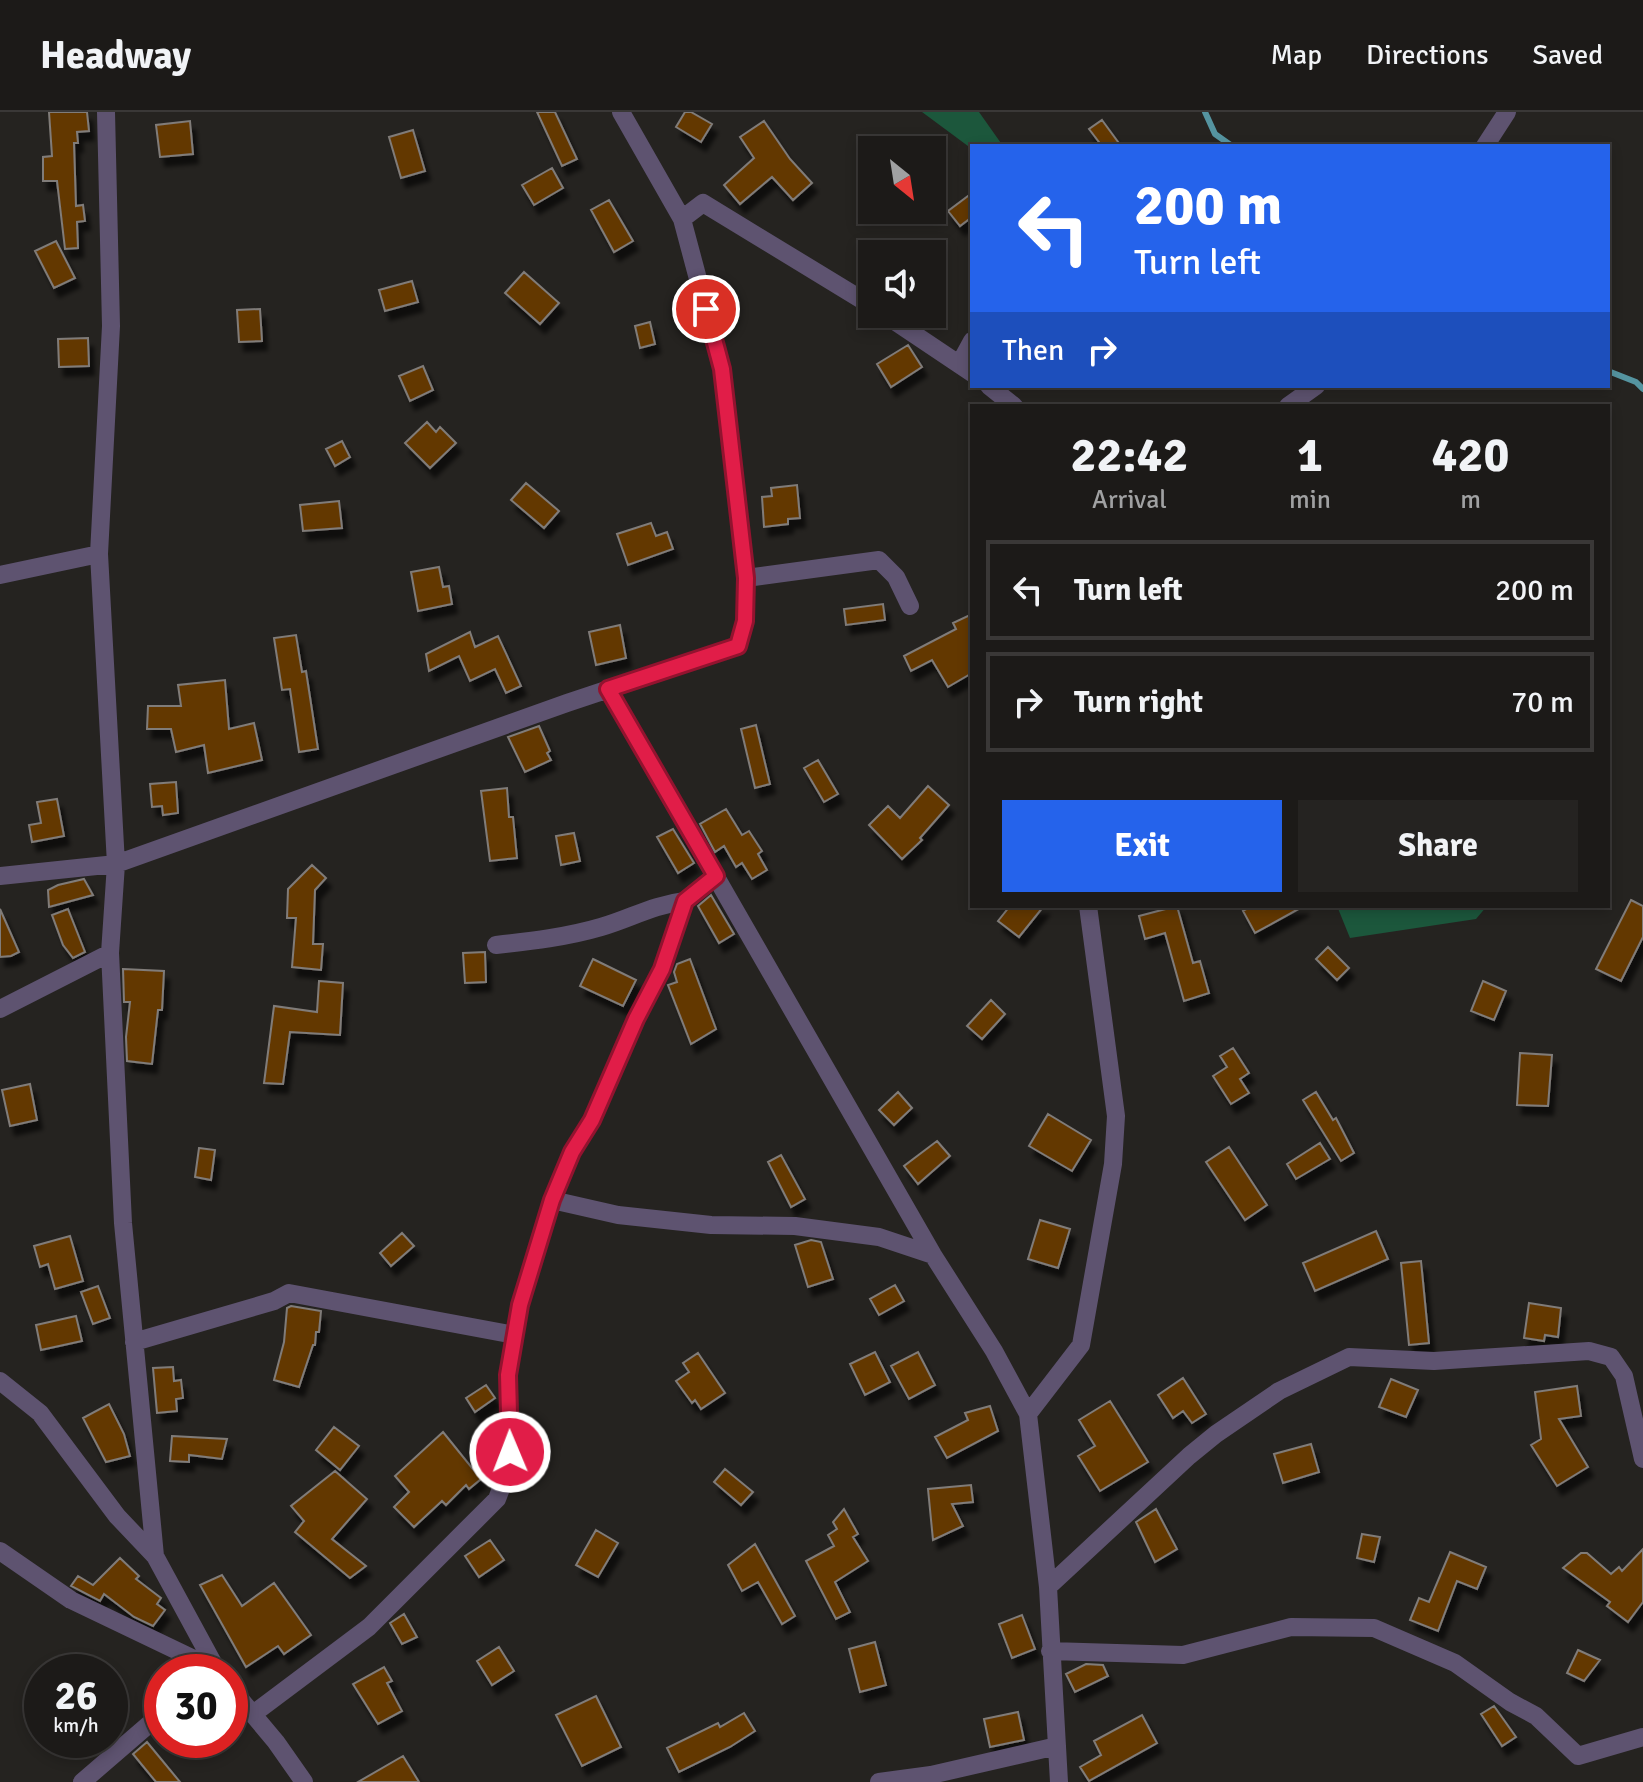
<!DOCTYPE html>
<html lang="en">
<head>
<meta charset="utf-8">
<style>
	:root { --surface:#1c1a18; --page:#252321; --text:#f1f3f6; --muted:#a0a1a2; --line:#3a3837; --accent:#2563eb }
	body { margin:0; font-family:Signika,sans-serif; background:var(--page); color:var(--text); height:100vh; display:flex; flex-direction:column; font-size:30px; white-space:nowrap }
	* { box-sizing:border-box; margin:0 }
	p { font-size:26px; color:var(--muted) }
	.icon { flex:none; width:44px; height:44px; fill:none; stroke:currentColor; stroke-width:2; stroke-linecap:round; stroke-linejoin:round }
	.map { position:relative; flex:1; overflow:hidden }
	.sheet { position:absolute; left:970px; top:292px; width:640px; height:504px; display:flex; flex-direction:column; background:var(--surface); border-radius:0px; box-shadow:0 4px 12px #0003,0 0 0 2px var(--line) }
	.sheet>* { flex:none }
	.guide { position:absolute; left:970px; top:32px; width:640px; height:244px; border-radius:0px; box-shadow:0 4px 12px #0003,0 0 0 2px var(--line); background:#2563eb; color:#fff; overflow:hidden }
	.needle { width:52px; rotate:150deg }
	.buttons { position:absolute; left:858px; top:24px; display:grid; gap:16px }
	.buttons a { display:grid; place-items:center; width:88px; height:88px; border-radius:0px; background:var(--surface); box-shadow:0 4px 12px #0003,0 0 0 2px var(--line); font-size:40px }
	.speed { position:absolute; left:24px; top:1542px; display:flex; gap:16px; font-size:40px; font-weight:700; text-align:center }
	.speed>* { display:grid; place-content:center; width:104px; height:104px; border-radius:50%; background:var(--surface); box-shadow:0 4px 12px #0003,0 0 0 2px var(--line); line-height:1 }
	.speed small { font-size:20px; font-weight:400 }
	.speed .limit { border:12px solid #d22; background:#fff; color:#111 }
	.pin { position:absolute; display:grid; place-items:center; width:68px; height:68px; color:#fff; margin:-34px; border:4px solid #fff; border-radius:50%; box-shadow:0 2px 8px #0007 }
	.me { position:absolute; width:88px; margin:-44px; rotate:359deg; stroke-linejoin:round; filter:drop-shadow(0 0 6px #0008) }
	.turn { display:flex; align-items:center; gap:28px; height:168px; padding:0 32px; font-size:36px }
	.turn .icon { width:104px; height:104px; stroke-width:2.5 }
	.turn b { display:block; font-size:56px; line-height:68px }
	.then { display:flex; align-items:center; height:76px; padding:0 32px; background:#0003; gap:16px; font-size:30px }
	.eta { display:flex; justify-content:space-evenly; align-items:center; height:136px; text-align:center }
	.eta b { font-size:48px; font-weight:800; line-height:56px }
	.button { display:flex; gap:16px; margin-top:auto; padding:16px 32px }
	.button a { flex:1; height:92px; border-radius:0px; background:var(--accent); color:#fff; font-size:32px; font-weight:800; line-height:92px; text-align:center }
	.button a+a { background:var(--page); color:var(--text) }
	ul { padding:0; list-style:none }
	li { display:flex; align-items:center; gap:24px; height:100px; margin:0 16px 12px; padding:0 16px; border:4px solid var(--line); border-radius:0px }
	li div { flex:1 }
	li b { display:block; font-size:30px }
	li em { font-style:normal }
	header { display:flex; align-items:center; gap:48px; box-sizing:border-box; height:112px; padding:0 40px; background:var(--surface); border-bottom:2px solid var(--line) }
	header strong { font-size:38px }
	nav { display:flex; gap:44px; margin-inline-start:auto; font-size:28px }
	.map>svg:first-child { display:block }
</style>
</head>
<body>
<header>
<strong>Headway</strong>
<nav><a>Map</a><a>Directions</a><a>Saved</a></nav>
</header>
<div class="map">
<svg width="1643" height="1670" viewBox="0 0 1643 1670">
	<defs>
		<filter id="shadow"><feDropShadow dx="5" dy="9" stdDeviation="2" flood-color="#0009"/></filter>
	</defs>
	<rect width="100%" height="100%" fill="#252320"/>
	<!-- green -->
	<path fill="#1c573c" d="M922,0h57l24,34h-31v3z
		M1337,794h150l-11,13 -126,19z"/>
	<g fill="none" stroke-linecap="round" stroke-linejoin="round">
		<!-- stream -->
		<path stroke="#5594a0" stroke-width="6" d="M1205,0l10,22 17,12
			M1608,259l28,11 7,7"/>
	</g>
	<!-- building -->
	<path fill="#643906" stroke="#807c79" stroke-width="2" filter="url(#shadow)" d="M49,0h38l2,19 -12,1 1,11h-4l2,63 7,-1 2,16 -8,1 1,26 -13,1 -8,-68h-14v-24l9,-1z
		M537,0h18l22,47 -15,7z
		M685,0h6l21,12 -11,18 -25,-15z
		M1102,8l19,26h-19l-13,-17z
		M190,9l3,33 -33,3 -4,-32z
		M764,9l26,38 22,24 -19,17 -21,-23 -32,27 -16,-19 30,-27 -14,-21z
		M413,18l12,41 -24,7 -12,-41z
		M552,56l11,20 -29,17 -12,-20z
		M972,81v24l-12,9 -12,-15z
		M609,88l24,41 -19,11 -23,-42z
		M56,129l19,37 -21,10 -19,-37z
		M524,160l35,31 -19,21 -35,-31z
		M412,169l6,21 -33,9 -6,-21z
		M260,197l2,32 -23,1 -2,-32z
		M650,210l5,22 -15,4 -5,-22z
		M88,226l1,28 -30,1 -1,-28z
		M908,233l14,22 -31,20 -14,-23z
		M423,254l10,24 -23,11 -11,-25z
		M427,310l9,10 4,-5 16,16 -26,25 -25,-25z
		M342,329l8,16 -15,9 -9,-17z
		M526,371l33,28 -15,17 -33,-28z
		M797,373l3,33 -12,1v5l-24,3 -2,-30 10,-1 -1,-8z
		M339,389l3,27 -39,3 -3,-26z
		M651,411l5,13 11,-4 6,17 -45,16 -11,-31z
		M439,455l4,20 6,-1 3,18 -34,7 -7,-39z
		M883,492l2,16 -39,5 -2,-16z
		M972,502v59l-24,14 -16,-27 -21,11 -7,-15 52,-27 -3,-6z
		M620,513l6,33 -30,7 -7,-33z
		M470,520l5,15 23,-11 23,50 -15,7 -11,-24 -25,12 -11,-25 -30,15 -3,-17z
		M296,523l6,37 4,-1 12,78 -19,3 -9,-63 -8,1 -8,-52z
		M225,568l4,49 25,-6 8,37 -54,13 -4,-28 -28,7 -5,-23h-24l1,-23h33l-3,-21z
		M756,613l14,59 -15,4 -14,-59z
		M539,614l11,25 -3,2 4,7 -26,12 -17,-35z
		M818,648l20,34 -14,8 -20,-34z
		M176,670l2,31 -15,2 -1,-9 -10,1 -2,-23z
		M928,674l21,19 -29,33 2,2 -20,19 -33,-34 19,-19 12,12z
		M507,676l2,29h4l4,41 -27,3 -9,-70z
		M57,687l7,37 -32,6 -3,-17 12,-2 -4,-21z
		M726,697l16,26 7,-4 13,20 -4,3 9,16 -15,9 -10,-16 -6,4 -12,-21 -9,6 -15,-28z
		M673,717l21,34 -16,10 -21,-36z
		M574,721l6,28 -19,4 -5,-29z
		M312,753l14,13 -11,12 -2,54h10l-2,26 -29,-3 4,-49h-9l1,-29z
		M84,767l9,16 -44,12 -1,-17 10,-5z
		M711,783l23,39 -15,9 -21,-37z
		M1631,788l12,6v31l-22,44 -25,-12z
		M1010,794h34l-25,31 -21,-16z
		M1177,794l16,57 7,-2 9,32 -25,8 -19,-68 -20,6 -6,-23z
		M1252,794h52l-49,27 -12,-22z
		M0,797l19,43 -8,4 -11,1z
		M68,797l17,43 -12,6 -10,-13 -11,-30z
		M1328,835l21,21 -12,12 -21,-21z
		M485,840l1,30 -21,1 -2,-30z
		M593,847l43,21 -13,26 -43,-20z
		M690,847l26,70 -25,15 -23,-59 9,-3 -3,-10 3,-8z
		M123,857l41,2 -2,39h-4l-6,54 -25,-3 -1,-24 4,-35h-6z
		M319,869l24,2 -3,52 -50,-3 -7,52 -19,-1 10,-77 43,6z
		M1483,869l23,10 -12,29 -23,-9z
		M991,888l14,14 -23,25 -15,-13z
		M1233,936l16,25 -9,6 9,14 -18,11 -18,-28 14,-9 -7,-11z
		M1520,941l32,2 -4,51 -31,-1z
		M30,972l7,36 -27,6 -8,-36z
		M898,980l14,16 -18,17 -15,-15z
		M1316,980l17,28 3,-2 18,35 -13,8 -38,-61z
		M1048,1002l43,26 -19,31 -43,-25z
		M937,1029l13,15 -32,28 -14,-18z
		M1320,1031l10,16 -34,20 -9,-15z
		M1229,1035l38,58 -22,15 -39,-58z
		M199,1036l16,2 -4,30 -16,-3z
		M781,1043l24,44 -14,8 -23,-45z
		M1040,1108l30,9 -12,39 -30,-9z
		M1376,1119l12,28 -73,32 -12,-28z
		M402,1121l12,13 -23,20 -11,-13z
		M70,1124l13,45 -28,8 -7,-25 -8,3 -6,-21z
		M811,1128l10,2 12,37 -25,8 -13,-42z
		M1421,1149l8,82 -20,2 -8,-82z
		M895,1173l9,16 -25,14 -9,-16z
		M98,1174l12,32 -17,6 -12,-32z
		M1529,1191l32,5 -3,29 -13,-2 -1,6 -20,-3z
		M291,1194l30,5 -2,21h-3l-1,13h-2l-14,42 -25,-7 10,-38 3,-34z
		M76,1204l6,25 -41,9 -5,-25z
		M875,1240l15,30 -25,13 -15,-31z
		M918,1240l17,33 -26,14 -18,-33z
		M698,1241l27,40 -24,16 -6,-9 -3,3 -16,-22 13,-9 -6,-9z
		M173,1255l1,14 7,-1 2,18 -7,1 1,12 -20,2 -4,-45z
		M1183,1266l23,36 -14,9 -9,-12 -10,7 -15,-23z
		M1391,1267l27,11 -12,27 -27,-10z
		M486,1273l9,13 -20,14 -9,-14z
		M1577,1274l4,30 -22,3 29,48 -31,19 -26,-41 10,-6 -6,-47z
		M1110,1289l38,61 -48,29 -22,-35 17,-10 -16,-26z
		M109,1292l15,30 6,22 -24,6 -23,-44z
		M990,1294l8,25 -51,27 -12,-21 33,-17 -3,-7z
		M334,1315l25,19 -19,24 -24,-20z
		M443,1320l38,47 -12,10 -3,-4 -20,20 -4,-4 -28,26 -20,-20 15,-15 -14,-16z
		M172,1324l55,3 -5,20 -33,-4v7l-19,-1z
		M1311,1332l8,28 -36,11 -9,-29z
		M725,1357l28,23 -12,13 -27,-23z
		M335,1359l32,28 -35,40 34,27 -16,12 -55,-46 9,-11 -13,-15z
		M971,1373l2,17 -21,2 11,22 -30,14 -5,-51z
		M844,1397l14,25 -5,3 15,24 -33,21 15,30 -14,7 -30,-58 28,-15 -6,-11 9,-6 -4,-7z
		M1156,1397l21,40 -22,13 -19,-40z
		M596,1418l22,13 -20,34 -22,-12z
		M1362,1422l18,3 -6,25 -17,-4z
		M490,1428l14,20 -25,17 -14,-21z
		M755,1432l40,72 -13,8 -24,-42 -16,9 -14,-26z
		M1643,1437v53l-15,20 -21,-16 3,-4 -47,-34 18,-15h6l24,21 8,-7 3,4z
		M1450,1440l36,15 -9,22 -20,-8 -19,50 -28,-11 9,-22 10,4z
		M120,1446l19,18 -3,3 25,19 -4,6 8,6 -12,16 -19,-9 -30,-23 -4,7 -29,-15 7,-10 15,9z
		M222,1463l20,31 32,-23 37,52 -27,19 -6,-8 -32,21 -46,-82z
		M404,1502l13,23 -15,7 -12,-21z
		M1022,1503l13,34 -23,9 -13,-34z
		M875,1530l11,43 -26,7 -11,-43z
		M499,1535l15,24 -22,14 -15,-24z
		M1578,1538l22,10 -16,21 -17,-8z
		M1086,1552l17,1 5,11 -33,16 -9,-18z
		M384,1555l8,14 -5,2 15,28 -24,13 -25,-40z
		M596,1584l25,51 -39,19 -26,-51z
		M1494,1594l22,31 -14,9 -21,-32z
		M1018,1600l6,28 -34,7 -6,-28z
		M744,1601l11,18 -25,16 -51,25 -12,-24 51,-25 2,4z
		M1142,1603l15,28 -68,38 -9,-14 21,-12 -7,-14z
		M147,1630l33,40h-24l-23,-28z
		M403,1644l16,26h-61z"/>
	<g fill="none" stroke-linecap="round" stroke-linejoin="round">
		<!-- street -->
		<path stroke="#5e5370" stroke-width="18" d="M106,0l5,214 -12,228 17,310 -6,89 13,270 32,333 63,116
			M1485,34l22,-34
			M682,107l21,-16 169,103
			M884,202l88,59
			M960,251l12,-22
			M989,274l25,20
			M1288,294l28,-20
			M0,463l99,-21
			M746,466l133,-18 17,17 14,29
			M608,577l325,566 61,96 34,63 20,173 11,195
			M0,764l116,-12 451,-161 171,-57 7,-25 1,-43 -24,-209 -40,-150 -61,-107
			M496,833c36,-4 71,-8 105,-18 31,-9 51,-22 84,-26
			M0,897l110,-56
			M552,1088l66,15 93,10 84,1 84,11 54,18
			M134,1230l140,-41 15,-8 226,42
			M0,1269l40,32 77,103 38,40
			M1028,1302l53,-69 32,-181 3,-48 -28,-210
			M0,1439l71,49 144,69 -3,2
			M1048,1475l141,-131 27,-22 63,-43 70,-34 85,4 155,-10 22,6 13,19 19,83
			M1050,1539l133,4 108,-28 83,1 81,35 55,39 26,14 42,40 65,-19
			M230,1575l46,55 28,40
			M253,1602l116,-87 128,-128 8,-21 5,-26 -2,-77 12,-70 32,-105 20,-48 20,-32 44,-101 26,-50 23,-68 31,-25
			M82,1670l80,-69
			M879,1670l52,-7 126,-29"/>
	</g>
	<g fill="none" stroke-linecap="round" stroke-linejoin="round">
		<!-- route casing -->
		<g stroke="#92132f" stroke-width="20">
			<path id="route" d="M510,1340l-2,-77 12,-70 32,-105 20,-48 20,-32 44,-101 26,-50 23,-68 31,-25 -108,-187 130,-43 7,-25 1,-43 -24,-209 -16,-60"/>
		</g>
		<!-- route -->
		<use href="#route" stroke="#e11d48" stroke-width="14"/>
	</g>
</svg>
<div class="buttons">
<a><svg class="needle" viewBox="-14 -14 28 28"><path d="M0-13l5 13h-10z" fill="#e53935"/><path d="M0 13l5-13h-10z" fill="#a0a1a2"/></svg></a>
<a><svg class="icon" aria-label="sound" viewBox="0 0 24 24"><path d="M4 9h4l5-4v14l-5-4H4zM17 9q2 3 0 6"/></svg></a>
</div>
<div class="speed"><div>26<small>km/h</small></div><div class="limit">30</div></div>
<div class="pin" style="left:706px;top:197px;background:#d93025"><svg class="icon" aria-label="arrive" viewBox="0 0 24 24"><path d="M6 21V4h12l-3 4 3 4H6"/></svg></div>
<svg class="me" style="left:510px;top:1340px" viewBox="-20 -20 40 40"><circle r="17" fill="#e11d48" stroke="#fff" stroke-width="3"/><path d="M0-11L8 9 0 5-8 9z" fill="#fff"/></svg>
<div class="guide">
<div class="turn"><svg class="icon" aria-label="left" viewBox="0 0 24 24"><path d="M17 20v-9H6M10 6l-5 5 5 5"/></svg><div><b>200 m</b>Turn left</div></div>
<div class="then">Then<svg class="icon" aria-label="right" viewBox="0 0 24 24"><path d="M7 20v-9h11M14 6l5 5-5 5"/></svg></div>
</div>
<section class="sheet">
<div class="eta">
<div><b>22:42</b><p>Arrival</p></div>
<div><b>1</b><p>min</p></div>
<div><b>420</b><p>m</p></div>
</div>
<ul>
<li><svg class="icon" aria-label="left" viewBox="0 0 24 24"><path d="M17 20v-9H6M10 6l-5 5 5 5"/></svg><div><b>Turn left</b></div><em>200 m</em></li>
<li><svg class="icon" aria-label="right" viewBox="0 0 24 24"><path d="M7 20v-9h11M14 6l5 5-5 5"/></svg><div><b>Turn right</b></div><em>70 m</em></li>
</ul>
<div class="button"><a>Exit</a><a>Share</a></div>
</section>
</div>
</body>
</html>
